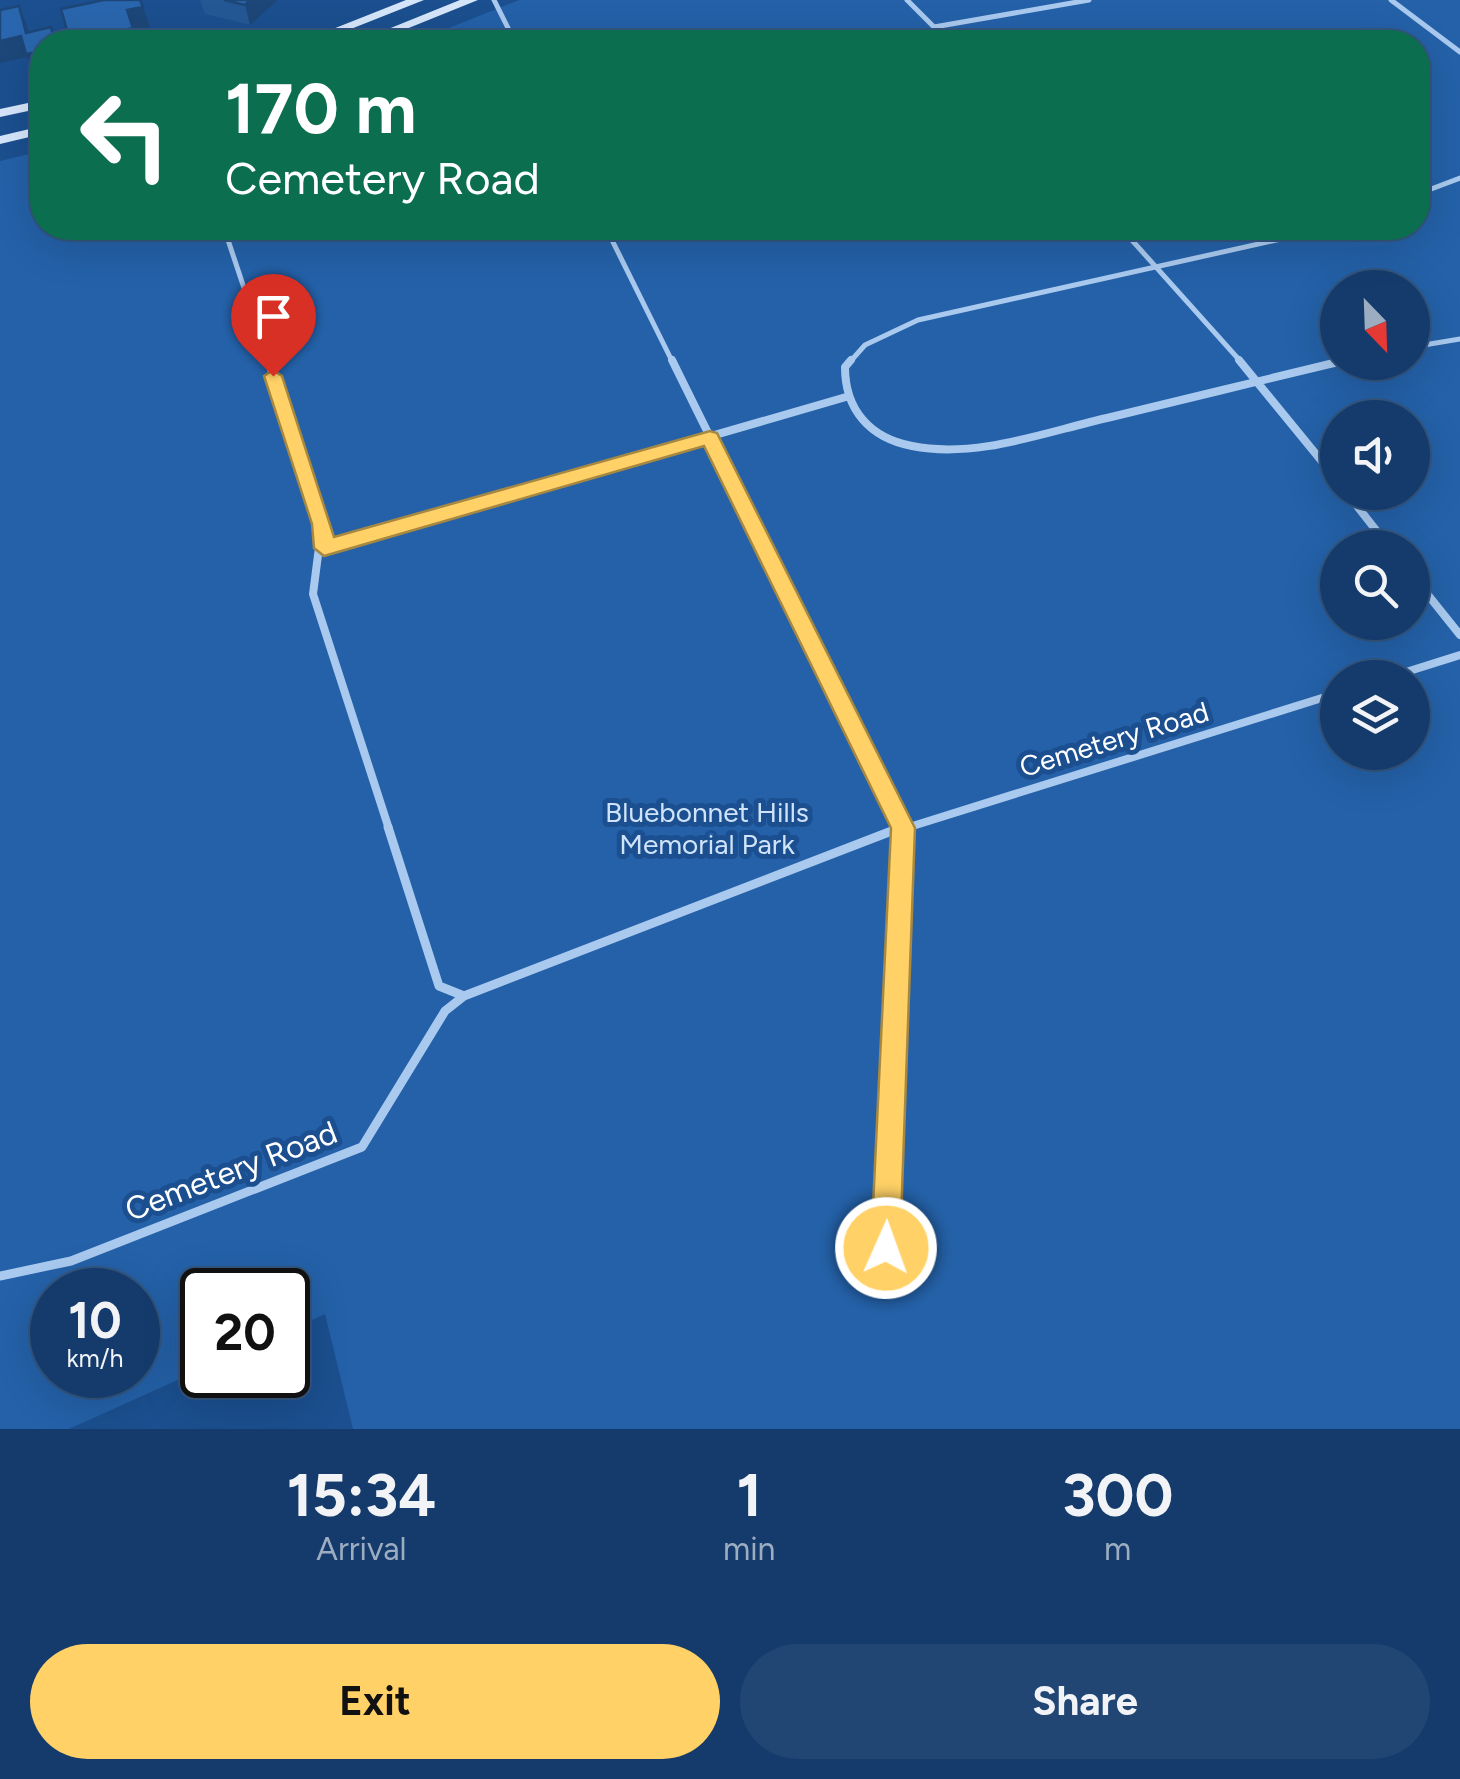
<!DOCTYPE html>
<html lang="en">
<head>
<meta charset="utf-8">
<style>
	:root { --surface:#143b6b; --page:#214673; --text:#f1f3f6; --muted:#9dadc1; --line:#33557e; --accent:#ffd166 }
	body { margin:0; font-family:Figtree,sans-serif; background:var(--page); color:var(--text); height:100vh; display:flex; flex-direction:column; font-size:38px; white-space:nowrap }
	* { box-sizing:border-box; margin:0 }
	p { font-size:32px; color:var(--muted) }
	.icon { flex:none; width:55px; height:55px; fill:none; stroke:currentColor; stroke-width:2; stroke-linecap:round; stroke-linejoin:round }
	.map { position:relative; height:1429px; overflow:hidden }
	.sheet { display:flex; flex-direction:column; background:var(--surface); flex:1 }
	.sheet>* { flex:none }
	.hud { position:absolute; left:30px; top:30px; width:1400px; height:210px; border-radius:40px; box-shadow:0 10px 40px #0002,0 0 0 2px var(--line); background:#0b6e4f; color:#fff; overflow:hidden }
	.needle { width:65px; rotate:157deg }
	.buttons { position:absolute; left:1320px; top:270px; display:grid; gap:20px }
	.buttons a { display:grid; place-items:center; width:110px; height:110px; border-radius:50%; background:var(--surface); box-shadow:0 10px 40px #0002,0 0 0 2px var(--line); font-size:50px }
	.speed { position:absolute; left:30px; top:1268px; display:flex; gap:20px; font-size:50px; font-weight:700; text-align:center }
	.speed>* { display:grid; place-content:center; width:130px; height:130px; border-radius:50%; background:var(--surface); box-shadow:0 10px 40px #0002,0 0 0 2px var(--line); line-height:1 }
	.speed small { font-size:25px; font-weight:400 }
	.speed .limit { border:5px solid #111; border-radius:15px; background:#fff; color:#111 }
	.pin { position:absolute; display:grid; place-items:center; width:85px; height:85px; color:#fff; margin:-102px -42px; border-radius:50% 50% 50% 0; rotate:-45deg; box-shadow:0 0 10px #0007 }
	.pin .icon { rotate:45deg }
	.me { position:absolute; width:110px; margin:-55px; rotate:2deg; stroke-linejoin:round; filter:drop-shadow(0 0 8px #0008) }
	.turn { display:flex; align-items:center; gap:35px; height:210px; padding:0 30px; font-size:45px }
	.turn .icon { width:130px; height:130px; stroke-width:2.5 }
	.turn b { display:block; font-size:70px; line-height:85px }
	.eta { display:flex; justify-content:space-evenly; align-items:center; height:170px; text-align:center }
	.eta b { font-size:60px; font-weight:700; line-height:70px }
	.button { display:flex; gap:20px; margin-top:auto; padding:20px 30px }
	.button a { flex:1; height:115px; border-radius:60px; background:var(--accent); color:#111; font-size:40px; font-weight:700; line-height:115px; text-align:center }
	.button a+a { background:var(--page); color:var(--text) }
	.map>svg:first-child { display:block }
</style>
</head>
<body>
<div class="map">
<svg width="1460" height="1429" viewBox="0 0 1460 1429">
	<rect width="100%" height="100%" fill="#1b4f8f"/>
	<!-- green -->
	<path fill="#2461a8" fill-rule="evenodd" d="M519,0h941v1429h-1107l-28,-115 -37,17v-41h-86v79l-133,60h-69v-1268l42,-10v77h1376v-186h-1004zM1338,288h74v74h-74zM1338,418h74v74h-74zM1338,548h74v74h-74zM1338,678h74v74h-74zM52,1290h86v85h-86z"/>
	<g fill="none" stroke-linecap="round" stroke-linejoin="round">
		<!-- service-far2 -->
		<path stroke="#a9c9ee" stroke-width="5" d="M494,0l21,42
			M907,0l42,42
			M1391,0l69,52
			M934,27l155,-27
			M1418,194l42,-16
			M224,228l45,135
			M606,228l67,135
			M1121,228l121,135
			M1412,347l48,-8
			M849,363l16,-18 53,-25 412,-92
			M1334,363l4,-1"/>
		<!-- service-far1 -->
		<path stroke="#a9c9ee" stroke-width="8" d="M268,360l54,164 -9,70 76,235
			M672,360l231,468 -3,1
			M851,360l-6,7c0,43 25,71 67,79 64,13 133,-14 195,-28 77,-19 154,-37 231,-56
			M1239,360l99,121
			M1346,492l44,56
			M324,548l522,-151
			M1412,575l48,60
			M1387,678l73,-23
			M903,829l435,-136"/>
		<!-- service -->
		<path stroke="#a9c9ee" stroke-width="9" d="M388,827l51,159 25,10
			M0,1276l71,-15 291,-114 83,-136 19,-15 438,-169
			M884,1287l19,-459 4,-1"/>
		<!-- secondary -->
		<path fill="#d6e6fa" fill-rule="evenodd" d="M406,0h18l-106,42h-18z
			M460,0h18l-104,42h-18z
			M42,100v8l-42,9v-8z
			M42,126v8l-42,10v-8z"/>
	</g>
	<!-- wall -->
	<path fill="#245895" d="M200,0h78l-28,25 -45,-11z"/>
	<!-- shaded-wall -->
	<path fill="#1d4779" d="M250,0h28l-28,25 -5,-20z
		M19,6l8,20 8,26 7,-1v22l-7,1 -8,-17 -27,6v-22l26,-8z
		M143,7l7,20 -16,3 4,12h-68v-1l57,-31z"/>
	<!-- building -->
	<path fill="#2a66ad" stroke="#1d4779" stroke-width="2.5" d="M104,0h36l3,7 -16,3 6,18 -63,13 -9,-32z
		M224,0h26l-5,5z
		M19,6l7,27 25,-6 4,15h-13v9l-16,3 -5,-18 -21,5v-31z"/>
	<!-- route -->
	<path fill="#ffd166" stroke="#a68842" stroke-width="2.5" d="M273,370l9,6 52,161 376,-106 7,2 198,395 -15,420 -4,11 -10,4 -10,-4 -5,-11 20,-420 -187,-382 -380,110 -10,-8 -2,-24 -48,-148z"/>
	<g text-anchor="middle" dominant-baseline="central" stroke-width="10" stroke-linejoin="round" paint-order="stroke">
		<!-- street labels -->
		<g font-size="28" fill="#fff" stroke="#1b4f8f">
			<text transform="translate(1114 739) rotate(-17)">Cemetery Road</text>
		</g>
		<!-- park labels -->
		<g font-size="28" fill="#cfe3fa" stroke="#1b4f8f">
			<text x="707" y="812">Bluebonnet Hills<tspan x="707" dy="32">Memorial Park</tspan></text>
		</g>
		<!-- near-street labels -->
		<g font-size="32" fill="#fff" stroke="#1b4f8f">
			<text transform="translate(231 1171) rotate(-21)">Cemetery Road</text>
		</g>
	</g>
</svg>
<div class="buttons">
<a><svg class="needle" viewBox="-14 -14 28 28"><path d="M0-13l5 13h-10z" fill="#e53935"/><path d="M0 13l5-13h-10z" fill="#9dadc1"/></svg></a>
<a><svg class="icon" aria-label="sound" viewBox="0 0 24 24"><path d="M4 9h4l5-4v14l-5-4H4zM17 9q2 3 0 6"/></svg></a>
<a><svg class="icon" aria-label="search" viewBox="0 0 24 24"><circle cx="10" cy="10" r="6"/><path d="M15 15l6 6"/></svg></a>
<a><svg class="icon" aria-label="layers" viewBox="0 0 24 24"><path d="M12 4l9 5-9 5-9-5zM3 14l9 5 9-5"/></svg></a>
</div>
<div class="speed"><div>10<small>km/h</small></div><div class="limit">20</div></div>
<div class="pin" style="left:273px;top:376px;background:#d93025"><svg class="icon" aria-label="arrive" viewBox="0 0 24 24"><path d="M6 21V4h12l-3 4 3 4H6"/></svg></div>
<svg class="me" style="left:886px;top:1248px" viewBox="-20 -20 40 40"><circle r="17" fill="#ffd166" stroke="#fff" stroke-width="3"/><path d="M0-11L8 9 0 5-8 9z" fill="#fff"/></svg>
<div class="hud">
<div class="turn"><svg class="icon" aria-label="left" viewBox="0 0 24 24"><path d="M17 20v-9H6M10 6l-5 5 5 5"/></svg><div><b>170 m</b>Cemetery Road</div></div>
</div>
</div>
<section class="sheet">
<div class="eta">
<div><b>15:34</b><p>Arrival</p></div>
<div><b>1</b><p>min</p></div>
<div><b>300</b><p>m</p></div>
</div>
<div class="button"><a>Exit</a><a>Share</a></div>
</section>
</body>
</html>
